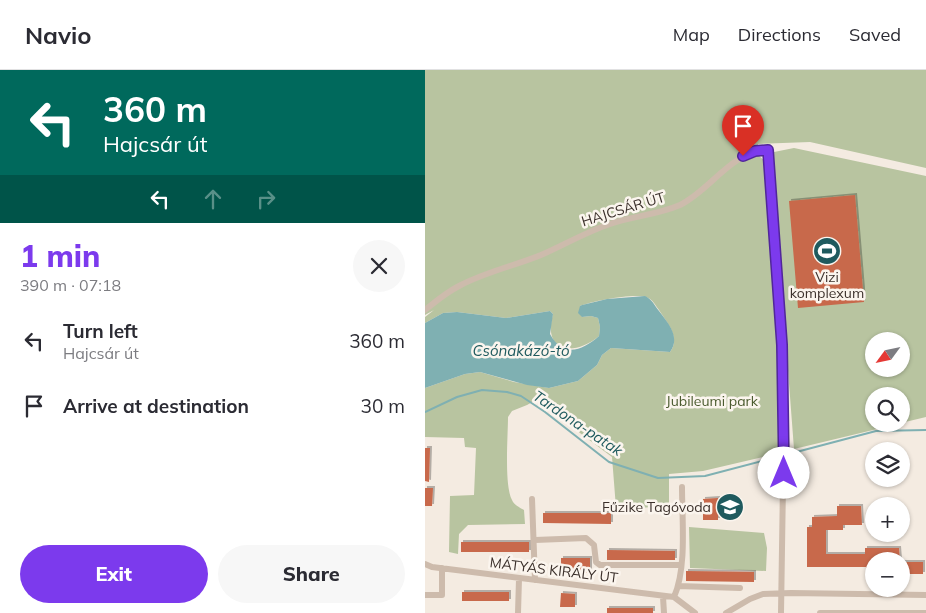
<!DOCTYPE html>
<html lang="en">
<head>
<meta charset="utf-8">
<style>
	:root { --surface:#fff; --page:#f7f7f7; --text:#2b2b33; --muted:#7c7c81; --line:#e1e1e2; --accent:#7c3aed }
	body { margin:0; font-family:Mulish,sans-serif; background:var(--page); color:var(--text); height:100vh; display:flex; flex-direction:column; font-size:19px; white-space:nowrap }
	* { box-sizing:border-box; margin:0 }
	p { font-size:16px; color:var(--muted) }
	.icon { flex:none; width:28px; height:28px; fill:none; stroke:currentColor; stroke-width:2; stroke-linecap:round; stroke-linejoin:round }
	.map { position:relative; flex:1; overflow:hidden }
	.side { display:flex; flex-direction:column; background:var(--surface); width:425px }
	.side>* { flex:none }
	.top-card { background:#00695c; color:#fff; overflow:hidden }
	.needle { width:32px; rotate:237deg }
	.controls { position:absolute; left:440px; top:262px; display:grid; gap:10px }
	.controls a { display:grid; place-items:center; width:45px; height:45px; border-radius:50%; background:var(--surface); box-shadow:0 1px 4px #0004; font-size:25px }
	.pin { position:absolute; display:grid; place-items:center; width:42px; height:42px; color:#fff; margin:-51px -21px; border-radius:50% 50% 50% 0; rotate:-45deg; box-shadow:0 0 5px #0007 }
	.pin .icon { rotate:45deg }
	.me { position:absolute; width:55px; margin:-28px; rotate:0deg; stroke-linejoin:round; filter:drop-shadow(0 0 4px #0008) }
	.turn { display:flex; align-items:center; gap:18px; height:105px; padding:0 20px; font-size:22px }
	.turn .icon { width:65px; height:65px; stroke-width:2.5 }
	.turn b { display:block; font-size:35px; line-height:42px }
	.lanes { display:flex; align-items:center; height:48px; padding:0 20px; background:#0003; justify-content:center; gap:25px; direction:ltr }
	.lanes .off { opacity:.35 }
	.round { display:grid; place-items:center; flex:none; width:52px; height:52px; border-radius:26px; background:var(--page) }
	.headline { display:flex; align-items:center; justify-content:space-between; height:85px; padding:0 20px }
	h1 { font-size:30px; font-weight:800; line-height:38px; color:var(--accent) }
	.cta { display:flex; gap:10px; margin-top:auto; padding:10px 20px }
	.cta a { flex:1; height:58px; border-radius:30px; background:var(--accent); color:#fff; font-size:20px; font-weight:800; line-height:58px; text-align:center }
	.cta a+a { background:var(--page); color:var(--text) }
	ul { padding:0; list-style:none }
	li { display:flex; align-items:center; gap:15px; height:65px; padding:0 20px }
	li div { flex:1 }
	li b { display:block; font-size:19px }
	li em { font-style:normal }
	header { display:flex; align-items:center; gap:30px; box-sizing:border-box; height:70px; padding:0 25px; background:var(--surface); border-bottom:1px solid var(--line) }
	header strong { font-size:24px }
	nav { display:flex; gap:28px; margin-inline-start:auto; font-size:18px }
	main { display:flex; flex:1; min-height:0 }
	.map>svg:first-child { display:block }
</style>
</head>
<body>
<header>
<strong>Navio</strong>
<nav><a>Map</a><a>Directions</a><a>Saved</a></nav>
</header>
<main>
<section class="side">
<div class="top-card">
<div class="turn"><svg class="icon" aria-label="left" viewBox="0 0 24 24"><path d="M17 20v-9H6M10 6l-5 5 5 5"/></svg><div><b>360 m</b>Hajcsár út</div></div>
<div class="lanes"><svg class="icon" aria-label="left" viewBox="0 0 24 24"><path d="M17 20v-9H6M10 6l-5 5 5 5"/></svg><svg class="icon off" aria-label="ahead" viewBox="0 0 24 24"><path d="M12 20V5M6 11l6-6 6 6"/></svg><svg class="icon off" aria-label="right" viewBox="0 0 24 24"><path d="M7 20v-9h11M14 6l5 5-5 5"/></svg></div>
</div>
<div class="headline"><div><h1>1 min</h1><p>390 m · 07:18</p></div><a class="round"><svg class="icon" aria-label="close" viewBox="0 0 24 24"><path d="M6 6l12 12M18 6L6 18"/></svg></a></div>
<ul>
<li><svg class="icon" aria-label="left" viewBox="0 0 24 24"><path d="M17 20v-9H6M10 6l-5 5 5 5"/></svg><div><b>Turn left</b><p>Hajcsár út</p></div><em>360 m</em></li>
<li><svg class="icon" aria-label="arrive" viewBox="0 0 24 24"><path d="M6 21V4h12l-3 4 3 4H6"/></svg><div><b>Arrive at destination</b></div><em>30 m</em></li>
</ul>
<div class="cta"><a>Exit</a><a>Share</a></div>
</section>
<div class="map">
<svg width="501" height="543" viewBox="0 0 501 543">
	<defs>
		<filter id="shadow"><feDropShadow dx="2" dy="-2" stdDeviation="0" flood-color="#0004"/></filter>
	</defs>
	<rect width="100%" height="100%" fill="#f4ebe1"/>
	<!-- green -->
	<path fill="#b8c4a0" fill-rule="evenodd" d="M0,0h501v98l-116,-26 -52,2v11l7,6 12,173 3,119 -77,18 -34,3v33l-53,1 -4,-51 -76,-57 -9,5 -15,6 -4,6c0,19 -4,68 4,83 2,5 7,7 12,10l1,14 -57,1 -9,9 -1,20 -9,-2 1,-56 24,-1 2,-47 -11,-1 -1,-9 -39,-1v-49l40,-14 15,-2 34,10 35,6 29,-7 19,-16 5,-10 9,-7 59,4c11,-15 -3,-29 -11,-42 -4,-5 -6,-11 -13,-13 -11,-4 -55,4 -66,9l2,11 9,-1 7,2 2,9 -1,9c-25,21 -57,17 -46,-22l-3,-3 -44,7 -49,-6 -14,1 -18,10v-6l9,-7 -9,5z
		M369,78l132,28v241l-25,6v-27h-27v28h24l-104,25 -22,-289 2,-8zM449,271h27v28h-27z
		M264,457l75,6 3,15 -1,23 -76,-3z"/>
	<!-- water -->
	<path fill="#7fb0b2" d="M220,226c8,4 9,9 14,15 9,12 22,26 11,41l-59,-4 -9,7 -5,10 -19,16 -29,7 -22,-3 -47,-13 -15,2 -40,14v-65l18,-10 14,-1 49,6 44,-7 3,3 -3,20c13,24 32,17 49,2l1,-9 -2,-9 -7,-2 -9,1 -4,-4 2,-7 2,-1 25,-6z"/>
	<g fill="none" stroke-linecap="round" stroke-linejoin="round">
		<!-- stream -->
		<path stroke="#7fb0b2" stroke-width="2" d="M0,342l32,-15 25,-7 25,2 14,4 24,16 64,50 49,16 47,-2 76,-20
			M360,385l91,-24 50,-1"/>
	</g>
	<!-- building -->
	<path fill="#c8694b" filter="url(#shadow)" d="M430,125l9,107 -66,6 -9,-107z
		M0,378h5l-1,34 -4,-1z
		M0,418h8l-1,18h-7z
		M293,428v22h-15v-21z
		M412,436h24l1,19h-19v5h-17v24h39v-6h34l1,13h-26v9h-7l-1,-3h-59v-40h5v-10l25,-1z
		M118,443h68v11l-68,-1z
		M36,472h68v10h-68z
		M182,480l68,1v9h-68z
		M136,488h29v15l-29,-1z
		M476,492h22v12h-22z
		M261,501l68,1v10l-68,-1z
		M37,522h47v9h-47z
		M136,523l14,1v13h-15z
		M182,538h46v5h-46z"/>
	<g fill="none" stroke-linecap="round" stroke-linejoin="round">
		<!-- minor -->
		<path stroke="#cdbbac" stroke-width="6" d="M343,78l14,197 2,74 -3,194
			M0,240c11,-9 22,-18 34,-24 26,-14 55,-20 82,-31 23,-10 45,-23 69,-31 23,-8 47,-9 70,-19 31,-15 51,-54 88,-55
			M107,429l3,81
			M110,470l51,-2 8,7 2,17 4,3h81
			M0,494l7,3 242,30 21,16
			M253,516l62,2
			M0,525h17v-27
			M238,527l1,16
			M249,527c13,-29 8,-77 8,-110
			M93,543l1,-34
			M301,543l24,-14 13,-5 28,-1 135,2
			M395,543h106"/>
	</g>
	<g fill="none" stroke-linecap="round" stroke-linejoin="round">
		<!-- route casing -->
		<g stroke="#51269a" stroke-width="12">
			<path id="route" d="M318,86l12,-5 13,-1 14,195 2,128"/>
		</g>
		<!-- route -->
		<use href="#route" stroke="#7c3aed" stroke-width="9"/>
	</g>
	<!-- icons -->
	<defs>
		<g id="stadium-disc" transform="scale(1.4375)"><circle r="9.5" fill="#1f5a5e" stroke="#fbf5ee"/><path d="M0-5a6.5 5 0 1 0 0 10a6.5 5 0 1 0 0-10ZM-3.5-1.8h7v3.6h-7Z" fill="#fff"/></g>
		<g id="school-disc" transform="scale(1.4375)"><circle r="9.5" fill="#1f5a5e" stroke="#fbf5ee"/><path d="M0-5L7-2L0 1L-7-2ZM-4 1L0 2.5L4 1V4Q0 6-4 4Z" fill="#fff"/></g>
	</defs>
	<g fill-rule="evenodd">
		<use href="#stadium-disc" x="402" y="181"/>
		<use href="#school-disc" x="305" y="437"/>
	</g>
	<g text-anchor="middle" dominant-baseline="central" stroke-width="5" stroke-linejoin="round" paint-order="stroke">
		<!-- street labels -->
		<g font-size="14" fill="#3b302b" stroke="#fbf5ee">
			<text transform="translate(198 139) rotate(-17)">HAJCSÁR ÚT</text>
			<text transform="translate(129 500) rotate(7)">MÁTYÁS KIRÁLY ÚT</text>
		</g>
		<!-- poi labels -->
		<g font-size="14" fill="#3b302b" stroke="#fbf5ee">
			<text x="402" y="207">Vizi<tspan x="402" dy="16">komplexum</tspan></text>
			<text x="286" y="437" text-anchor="end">Fűzike Tagóvoda</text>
		</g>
		<!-- park labels -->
		<g font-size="14" fill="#4a5a2e" stroke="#fbf5ee">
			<text x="287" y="331">Jubileumi park</text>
		</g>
		<!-- water labels -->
		<g font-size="15" font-style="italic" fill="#1f5a5e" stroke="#fbf5ee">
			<text x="96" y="280">Csónakázó-tó</text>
			<text transform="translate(153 353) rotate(34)">Tardona-patak</text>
		</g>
	</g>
</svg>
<div class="controls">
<a><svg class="needle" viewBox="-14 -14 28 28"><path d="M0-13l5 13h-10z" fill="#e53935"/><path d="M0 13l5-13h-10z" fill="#7c7c81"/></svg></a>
<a><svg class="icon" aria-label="search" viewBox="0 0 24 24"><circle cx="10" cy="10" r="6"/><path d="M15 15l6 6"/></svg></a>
<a><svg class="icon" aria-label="layers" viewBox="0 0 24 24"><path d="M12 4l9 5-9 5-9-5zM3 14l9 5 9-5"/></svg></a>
<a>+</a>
<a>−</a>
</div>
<div class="pin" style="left:318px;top:86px;background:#d93025"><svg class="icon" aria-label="arrive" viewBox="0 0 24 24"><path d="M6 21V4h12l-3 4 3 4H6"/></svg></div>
<svg class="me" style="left:359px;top:403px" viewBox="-20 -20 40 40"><circle r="19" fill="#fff"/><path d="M0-13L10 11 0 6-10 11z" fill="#7c3aed"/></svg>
</div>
</main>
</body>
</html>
